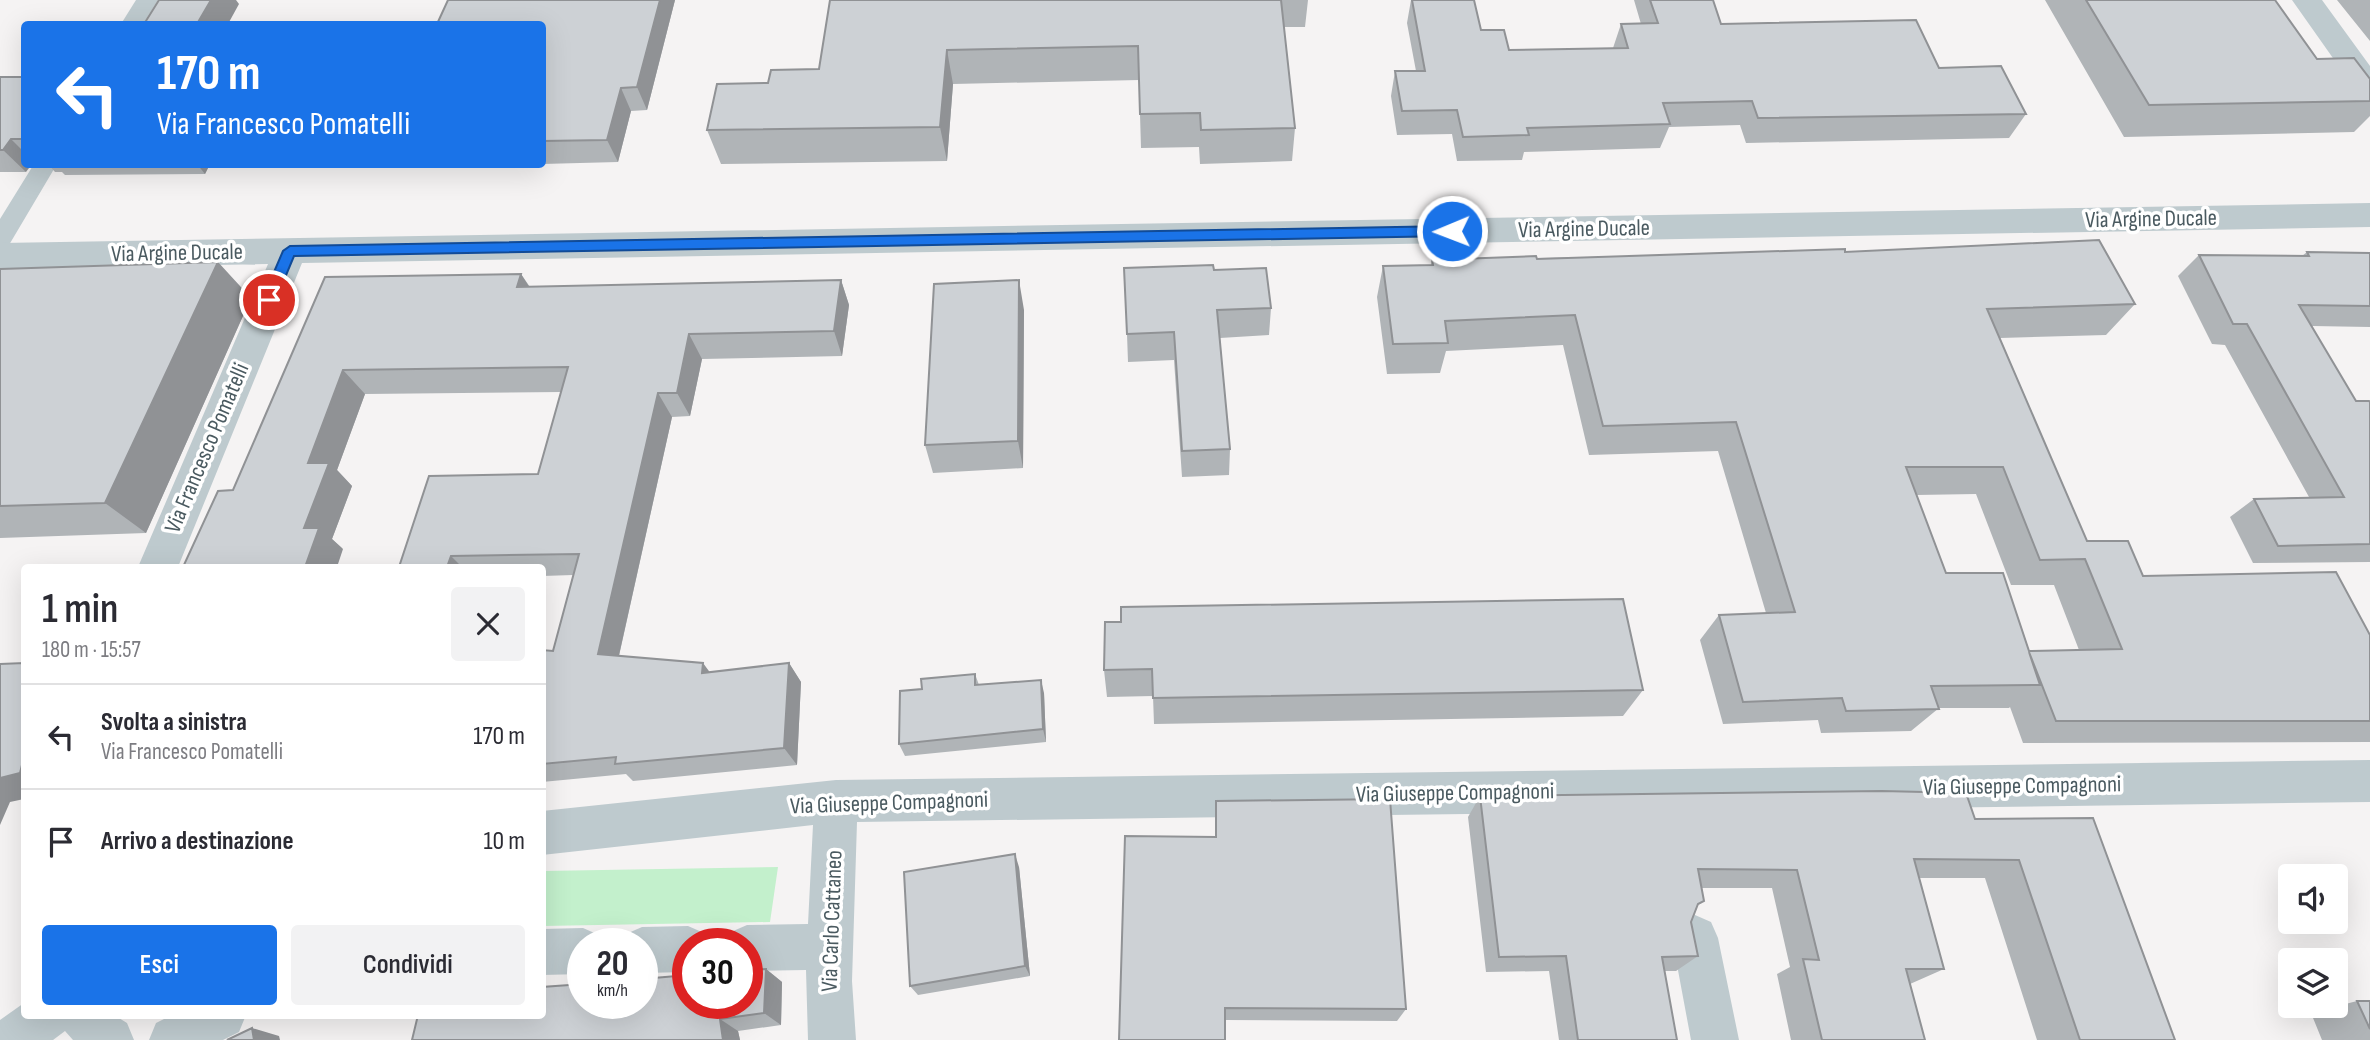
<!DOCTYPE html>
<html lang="it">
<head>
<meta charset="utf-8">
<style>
	:root { --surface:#fff; --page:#f2f2f3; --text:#2b2b33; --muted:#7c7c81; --line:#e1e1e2; --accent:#1a73e8 }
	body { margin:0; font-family:"Sofia Sans Condensed",sans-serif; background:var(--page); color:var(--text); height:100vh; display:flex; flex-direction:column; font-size:26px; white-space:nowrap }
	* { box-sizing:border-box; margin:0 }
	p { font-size:23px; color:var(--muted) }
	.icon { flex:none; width:38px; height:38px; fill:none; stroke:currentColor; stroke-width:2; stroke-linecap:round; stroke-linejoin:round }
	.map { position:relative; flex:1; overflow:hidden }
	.panel { position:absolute; left:21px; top:564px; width:525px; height:455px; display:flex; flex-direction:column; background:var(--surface); border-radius:7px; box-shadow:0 7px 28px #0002 }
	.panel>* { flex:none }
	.banner { position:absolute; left:21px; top:21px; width:525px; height:147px; border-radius:7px; box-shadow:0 7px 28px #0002; background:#1a73e8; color:#fff; overflow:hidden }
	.controls { position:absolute; left:2278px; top:864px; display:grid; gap:14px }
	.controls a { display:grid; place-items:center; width:70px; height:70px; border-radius:7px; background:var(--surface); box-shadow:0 7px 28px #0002; font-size:35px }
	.speed { position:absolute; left:567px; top:928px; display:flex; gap:14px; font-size:35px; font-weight:700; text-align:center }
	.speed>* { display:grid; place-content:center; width:91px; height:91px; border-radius:50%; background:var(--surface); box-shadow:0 7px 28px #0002; line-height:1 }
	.speed small { font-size:18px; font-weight:400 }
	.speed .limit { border:10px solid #d22; background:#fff; color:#111 }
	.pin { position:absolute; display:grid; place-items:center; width:60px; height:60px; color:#fff; margin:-30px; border:4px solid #fff; border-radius:50%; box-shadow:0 2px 7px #0007 }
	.me { position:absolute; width:77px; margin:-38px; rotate:269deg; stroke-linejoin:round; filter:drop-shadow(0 0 5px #0008) }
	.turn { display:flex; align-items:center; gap:24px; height:147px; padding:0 21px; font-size:32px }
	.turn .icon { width:91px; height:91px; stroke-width:2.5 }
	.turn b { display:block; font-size:49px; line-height:60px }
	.round { display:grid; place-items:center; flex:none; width:74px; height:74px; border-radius:7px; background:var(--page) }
	.summary { display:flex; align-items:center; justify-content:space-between; height:119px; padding:0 21px }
	h1 { font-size:42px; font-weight:600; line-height:52px }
	.button { display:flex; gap:14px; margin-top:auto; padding:14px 21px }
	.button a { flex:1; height:80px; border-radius:7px; background:var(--accent); color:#fff; font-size:28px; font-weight:600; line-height:80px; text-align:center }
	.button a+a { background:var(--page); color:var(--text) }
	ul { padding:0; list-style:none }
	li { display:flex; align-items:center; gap:21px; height:105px; padding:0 21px; border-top:2px solid var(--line) }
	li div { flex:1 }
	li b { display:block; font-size:26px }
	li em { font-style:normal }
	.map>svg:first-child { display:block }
</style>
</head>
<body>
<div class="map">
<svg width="2370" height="1040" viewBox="0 0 2370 1040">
	<rect width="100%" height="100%" fill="#f5f3f3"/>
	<!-- green -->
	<path fill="#c3f0cc" d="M778,867l-8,55 -227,4v-55z"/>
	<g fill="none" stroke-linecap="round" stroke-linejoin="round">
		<!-- lane -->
		<path fill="#becace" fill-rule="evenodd" d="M136,0h22l-15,24h-22z
			M34,164h23l-48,81 -9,3v-29z"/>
		<!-- street -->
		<path fill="#becace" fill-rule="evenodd" d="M2292,0h30l48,66v33l-11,-4z
			M2370,203v24l-2068,36 -124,304h-40l130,-303 -268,5v-26z
			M2370,760v42l-1513,20 -5,159 4,59h-48l-2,-70 -59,1v-28h-21l5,-11 16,-7 61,-1 5,-99 -271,30v-44l294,-31z
			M1695,915l16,7 7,16 21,102h-48l-19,-102 7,-16z
			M688,926l16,7 5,10h-21v29l-46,1v-30h-20l4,-9 16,-7z
			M583,928l16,7 4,8h-20v31l-41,1v-46z
			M24,1003v12h90l13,8 7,17h-61l-8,-9 -12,9h-53v-20z
			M172,1015h74l-7,17 -16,8h-74l7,-17z"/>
	</g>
	<!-- wall -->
	<path fill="#b0b4b7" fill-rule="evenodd" d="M448,0h227l-28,110 -16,1 -13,51 -76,2v-140z
		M830,0h478l-3,27h-21l11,101 -3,33 -92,3 -1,-17 -58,1 -2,-68 -186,4 -6,77 -226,3 -14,-34 61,-47 51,-14z
		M1411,0h63l7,30 28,20 104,-2 8,-24h20l-7,-24h79l8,24 218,44 87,46 -17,24 -263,5 -6,-18 -71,2 -9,21 -136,4 -2,8 -65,1 -5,-27 -55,1 -6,-39 4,-25h21l-9,-48z
		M2045,0h230l42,59 53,20v37l-16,16 -230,5z
		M2337,0h33v41z
		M0,77h24v87l2,8h-26z
		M48,164h464l-30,1 -1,3 -272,-2 -4,8 -140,1 -3,-3h-7z
		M1845,252l290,52 -29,31 -106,3 87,203 56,35 227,59v107l-347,1 -13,-36 -1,1h-70l-28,23 -90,2 -3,-13 -95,4 -23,-84 19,-25 47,-2 -48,-162 -129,4 -26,-110 -117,6 -6,22 -53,1 -10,-77 6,-31 48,-1 1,-5zM1976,494l35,91h43l25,65 -50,1 -83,-78 -30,-78z
		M2307,252l63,1v74l-58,-1 44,75 14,1v160l-117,1 -23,-46 24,-18 55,-2 -84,-152 -13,-1 -34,-68 21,-21 103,1z
		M0,269l251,29 -105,235 -146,5z
		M1214,270l57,38 -2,27 -49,3 10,111 -1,26 -47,2 -8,-117 -46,2 -1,-28z
		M521,274l9,13 311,-7 8,25 -7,51 -140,3 -12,57 -18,1 -53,239 91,16 79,-9 12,19 -4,83 -164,16 -7,-7 -84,8v-132l11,1 20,-76 -31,1v-9h-143l139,-93 23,-82 -196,2 -28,76 15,16 -20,53 11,10 -110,-59 92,-213z
		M1024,310l-1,158 -90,5 -8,-28z
		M1105,622l538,68 -20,26 -469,8 -1,-28 -46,1 -3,-27z
		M975,674l4,11 65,8 2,49 -141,14 -6,-12 23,-55z
		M1480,796l495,23 118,-1 82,222h-138l-52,-162h-66l25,91 -34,15 15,56h-134l-14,-66 13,-7 -18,-79h-70l-5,18 -6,16 7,34 -22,15h-12l13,69h-118l-10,-69 -63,1 -18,-155z
		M1216,801l190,208 -9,12 -172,-1 -10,-183z
		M1019,867l11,109 -112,19 -8,-9z
		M766,969l16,13 -1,43 -43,6 2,9h-328z
		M2357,1001h13v39h-48l-11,-27z"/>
	<!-- shaded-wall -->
	<path fill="#909295" d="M211,0h25l3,4 -11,20h-31z
		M660,0h15l-28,110 -10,-23z
		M947,50l6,34 -6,77 -7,-34z
		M621,88l10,23 -13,51 -11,-22z
		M11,139l13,13v12h8l-6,8 -23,-22z
		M197,164h11l1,2 -4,8z
		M218,262l33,36 -105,235 -41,-30z
		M521,274l16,25 -20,-12z
		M841,280l8,25 -7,51 -8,-25z
		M1019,280l5,30 -1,158 -5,-27z
		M689,334l13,25 -12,57 -13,-23z
		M343,370l22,24 -28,76 15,16 -20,53 11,10 -6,18h-32l-1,-39 4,-65z
		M658,393l14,24 -57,256 -17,-19z
		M451,556l11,11h-15z
		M703,663l14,19 -15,-9z
		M789,663l12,19 -4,83 -13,-17z
		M1041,680l3,13 2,49 -3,-13z
		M24,757v42l-14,3 -10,23v-47z
		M1015,854l4,13 11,109 -5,-10z
		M766,969l16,13 -1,43 -17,-12z
		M720,1019l18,12 2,9h-17z
		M252,1028l27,8 1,4h-26z"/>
	<!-- building -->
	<path fill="#cdd1d5" stroke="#909295" stroke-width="2" fill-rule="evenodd" d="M159,0h52l-14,24h-53z
		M448,0h212l-23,87 -16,1 -14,52 -65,1v-117h-105z
		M830,0h451l14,128 -94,2 -1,-17 -60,1 -2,-68 -191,4 -7,77 -233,3 10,-46 51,-1 3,-13 48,-1z
		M1412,0h62l7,30h23l5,20 119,-2 -7,-24 37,-1 -8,-23h63l8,24 195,-4 23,48 62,-2 25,48 -268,4 -6,-17 -89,2 7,21 -143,4 2,7 -66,2 -6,-27 -55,1 -7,-40h30z
		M2086,0h189l42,59 37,-1 16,21v22l-221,4z
		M0,77h24v62h-13l-8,11h-3z
		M2099,240l36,64 -148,5 100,232h41l15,35 193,-4 34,63v86h-314l-27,-69 11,33 -109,1 8,23 -93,2 -4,-13 -99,4 -24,-87 76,-3 -59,-190 -133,4 -28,-111 -130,6 3,22 -55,1 -10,-78 50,-1 -1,-5 104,-4 1,3 308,-10v3zM1906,467h97l37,93 45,-1 37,90 -93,2 -26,-78h-57z
		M2307,252l63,1v53l-71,-1 57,96h13l1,1v142l-92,2 -24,-47 90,-2 -97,-173h-14l-34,-69 110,1z
		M218,262l-113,241 -105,3v-237z
		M1213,265l1,5 52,-2 5,40 -54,2 13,139 -48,2 -8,-119 -47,2 -3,-66z
		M521,274l-4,13 324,-7 -7,51 -145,3 -12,59h-19l-60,261 105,9 -1,10 87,-10 -5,85 -169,16 1,-7 -74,7v-114l11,1 26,-97 -128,2 -4,11h-48l30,-91 109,-2 30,-107 -225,3 -35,93h21l-25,65h15l-14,39h-122l35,-76 15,-1 92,-213z
		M1019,280l-1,161 -93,4 9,-161z
		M1623,599l20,91 -490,8 -1,-29 -48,1 1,-48h16v-15z
		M24,663v94l-4,16 -20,5v-114z
		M975,674v11l66,-5 2,49 -144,15 1,-53 22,-2 -1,-10z
		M1882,791l84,2 9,26 118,-1 82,222h-95l-61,-180 -105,-1 30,110h-38l19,71h-103l-19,-81 16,1 -22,-90 -99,-1 6,32 -6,3 -7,18 7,34 -36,1 15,83h-99l-12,-84 -67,1 -19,-161z
		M1390,799l16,210 -181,-1v32h-106l6,-204 91,1v-36z
		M1015,854l10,112 -115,20 -6,-114z
		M766,969l-2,44 -44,6 3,21h-311l6,-25h124v-28l41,-3v19h59v-24l46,-4v28h59v-33z
		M2357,1001h13v28z
		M252,1028l2,12h-27z"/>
	<!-- route -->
	<path fill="#1a73e8" stroke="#114b97" stroke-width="2" d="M1452,226l7,5 -7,5 -1158,20 -20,48h-10l-2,-4 21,-49 7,-5z"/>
	<g text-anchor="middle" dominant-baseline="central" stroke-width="7" stroke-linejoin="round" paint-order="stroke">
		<!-- street labels -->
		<g font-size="23" fill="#4a5a60" stroke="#fff">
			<text transform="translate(2151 219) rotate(-1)">Via Argine Ducale</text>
			<text transform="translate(1584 229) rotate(-1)">Via Argine Ducale</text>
			<text transform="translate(177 253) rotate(-1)">Via Argine Ducale</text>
			<text transform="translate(207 448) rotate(-67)">Via Francesco Pomatelli</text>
			<text transform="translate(2022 786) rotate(-1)">Via Giuseppe Compagnoni</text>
			<text transform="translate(1455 793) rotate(-1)">Via Giuseppe Compagnoni</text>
			<text transform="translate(889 803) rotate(-2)">Via Giuseppe Compagnoni</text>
			<text transform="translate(832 921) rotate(-88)">Via Carlo Cattaneo</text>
		</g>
	</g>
</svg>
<div class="controls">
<a><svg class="icon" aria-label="sound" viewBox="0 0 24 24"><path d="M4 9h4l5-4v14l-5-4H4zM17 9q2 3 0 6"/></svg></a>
<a><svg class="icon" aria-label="layers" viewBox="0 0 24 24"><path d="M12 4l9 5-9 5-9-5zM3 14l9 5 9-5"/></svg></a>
</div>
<div class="speed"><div>20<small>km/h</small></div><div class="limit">30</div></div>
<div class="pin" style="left:269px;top:300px;background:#d93025"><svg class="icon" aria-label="arrive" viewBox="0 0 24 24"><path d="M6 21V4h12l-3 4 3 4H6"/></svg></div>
<svg class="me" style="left:1452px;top:231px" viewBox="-20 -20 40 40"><circle r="17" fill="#1a73e8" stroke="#fff" stroke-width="3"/><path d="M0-11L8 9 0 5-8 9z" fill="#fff"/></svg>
<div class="banner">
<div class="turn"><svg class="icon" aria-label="left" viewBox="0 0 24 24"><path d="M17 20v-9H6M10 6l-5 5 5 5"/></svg><div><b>170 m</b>Via Francesco Pomatelli</div></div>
</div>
<section class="panel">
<div class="summary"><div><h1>1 min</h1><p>180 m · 15:57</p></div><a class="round"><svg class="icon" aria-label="close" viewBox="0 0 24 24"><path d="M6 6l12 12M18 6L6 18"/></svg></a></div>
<ul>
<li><svg class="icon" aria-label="left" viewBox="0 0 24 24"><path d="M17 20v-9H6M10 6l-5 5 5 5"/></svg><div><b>Svolta a sinistra</b><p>Via Francesco Pomatelli</p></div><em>170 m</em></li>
<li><svg class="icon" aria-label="arrive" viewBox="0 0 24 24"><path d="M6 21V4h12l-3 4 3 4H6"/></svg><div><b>Arrivo a destinazione</b></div><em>10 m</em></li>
</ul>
<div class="button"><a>Esci</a><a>Condividi</a></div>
</section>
</div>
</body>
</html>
